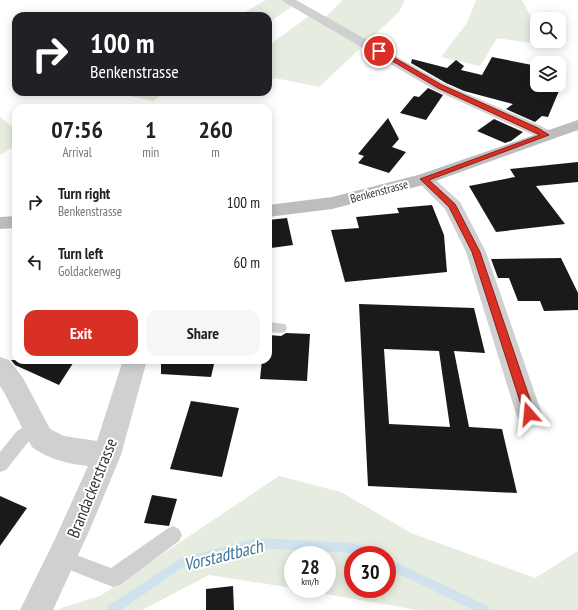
<!DOCTYPE html>
<html lang="en">
<head>
<meta charset="utf-8">
<style>
	:root { --surface:#fff; --page:#f6f6f6; --text:#202124; --muted:#757577; --accent:#d93025 }
	body { margin:0; font-family:"PT Sans Narrow",sans-serif; background:var(--page); color:var(--text); height:100vh; display:flex; flex-direction:column; font-size:15px; white-space:nowrap }
	* { box-sizing:border-box; margin:0 }
	p { font-size:13px; color:var(--muted) }
	.icon { flex:none; width:22px; height:22px; fill:none; stroke:currentColor; stroke-width:2; stroke-linecap:round; stroke-linejoin:round }
	.map { position:relative; flex:1; overflow:hidden }
	.drawer { position:absolute; left:12px; top:104px; width:260px; height:260px; display:flex; flex-direction:column; background:var(--surface); border-radius:12px; box-shadow:0 2px 10px #0003 }
	.drawer>* { flex:none }
	.top-card { position:absolute; left:12px; top:12px; width:260px; height:84px; border-radius:12px; box-shadow:0 2px 10px #0003; background:#202124; color:#fff; overflow:hidden }
	.controls { position:absolute; left:530px; top:12px; display:grid; gap:8px }
	.controls a { display:grid; place-items:center; width:36px; height:36px; border-radius:8px; background:var(--surface); box-shadow:0 2px 10px #0003; font-size:20px }
	.speed { position:absolute; left:284px; top:546px; display:flex; gap:8px; font-size:20px; font-weight:700; text-align:center }
	.speed>* { display:grid; place-content:center; width:52px; height:52px; border-radius:50%; background:var(--surface); box-shadow:0 2px 10px #0003; line-height:1 }
	.speed small { font-size:10px; font-weight:400 }
	.speed .limit { border:6px solid #d22; background:#fff; color:#111 }
	.pin { position:absolute; display:grid; place-items:center; width:34px; height:34px; color:#fff; margin:-17px; border:2px solid #fff; border-radius:50%; box-shadow:0 1px 4px #0007 }
	.me { position:absolute; width:44px; margin:-22px; rotate:342deg; stroke-linejoin:round; filter:drop-shadow(0 0 3px #0008) }
	.turn { display:flex; align-items:center; gap:14px; height:84px; padding:0 12px; font-size:18px }
	.turn .icon { width:52px; height:52px; stroke-width:2.5 }
	.turn b { display:block; font-size:28px; line-height:34px }
	.eta { display:flex; justify-content:space-evenly; align-items:center; height:68px; text-align:center }
	.eta b { font-size:24px; font-weight:700; line-height:28px }
	.cta { display:flex; gap:8px; margin-top:auto; padding:8px 12px }
	.cta a { flex:1; height:46px; border-radius:12px; background:var(--accent); color:#fff; font-size:16px; font-weight:700; line-height:46px; text-align:center }
	.cta a+a { background:var(--page); color:var(--text) }
	ul { padding:0; list-style:none }
	li { display:flex; align-items:center; gap:12px; height:60px; padding:0 12px }
	li div { flex:1 }
	li b { display:block; font-size:15px }
	li em { font-style:normal }
	.map>svg:first-child { display:block }
</style>
</head>
<body>
<div class="map">
<svg width="578" height="610" viewBox="0 0 578 610">
	<rect width="100%" height="100%" fill="#fff"/>
	<!-- green -->
	<path fill="#e6ecdf" fill-rule="evenodd" d="M266,0h18l10,5 -26,18v-7h-30z
		M343,0h62l-6,12 -80,75 -44,-9 -7,5v-37l41,-30h18z
		M476,0h46l14,27 -6,16 -33,-5 -17,28 -39,-9 26,-34z
		M112,92h55l-14,9z
		M0,117l16,13v15l-16,10z
		M279,476l62,16 70,41 124,45 43,-27v59h-161l-120,-21h30v-34h-34v33l-84,-13 -67,35h-82l1,-2 39,-12zM353,555h34v34h-34z"/>
	<g fill="none" stroke-linecap="round" stroke-linejoin="round">
		<!-- stream -->
		<path fill="#cfe2ee" fill-rule="evenodd" d="M257,538l97,5 19,9 2,3h-16l-5,-2 -97,-5 -71,17 -65,45h-14l1,-4 73,-48z
			M387,558l101,48 1,4h-16l-86,-42z"/>
	</g>
	<!-- building -->
	<path fill="#1a1a1a" fill-rule="evenodd" d="M492,57l45,9v19h22v-7l5,1 -16,38 -6,-1 -7,6 -29,-13 7,-5 -49,-13 -18,-8 -35,-20 1,-4 35,9 9,-8 8,6 -3,4 21,5z
		M428,88l15,7 -17,25 -26,-7 14,-17 5,1z
		M388,118l11,21 -7,8 14,5 -17,21 -31,-10 6,-7 -6,-2z
		M494,119l29,13 -12,9 -6,2 -28,-12z
		M578,162v20l-42,4 29,38 -69,8 -27,-46 46,-9 -5,-8z
		M432,205l12,30 3,37 -102,10 -14,-52 28,-2 -3,-11 43,-4 -2,-5z
		M287,218l6,27 -22,3 -3,-13v-15z
		M561,258l17,35v17l-34,1 -4,-10h-22l-9,-23h-11l-7,-19z
		M359,304l115,4 11,45 -31,-2 15,76 33,2 15,64 -149,-7zM384,349l55,2 11,76 -61,-3z
		M286,333l24,1 -3,47 -47,-2 2,-19h6v-25l13,1z
		M11,360h64l-16,25 -44,-20z
		M161,360h54l-4,17 -50,-3z
		M191,401l48,7 -17,69 -52,-8z
		M152,495l25,4 -8,27 -25,-3z
		M0,496l27,12 -27,38z
		M233,586l1,24h-28v-21z"/>
	<g fill="none" stroke-linecap="round" stroke-linejoin="round">
		<!-- lane -->
		<path fill="#d0d0d0" fill-rule="evenodd" d="M268,322l17,2 2,4 -2,4 -5,1 -12,-1z
			M35,421l5,2 3,5 -3,5 -11,8 -23,29 -6,2v-20l17,-21z
			M173,526l6,3 3,6 -3,6 -59,44 -7,2 -56,-22 -3,-6 3,-6 6,-3 48,18 56,-39z"/>
		<!-- street -->
		<path fill="#d0d0d0" fill-rule="evenodd" d="M282,0h14l149,84 96,42 11,6 2,3 -2,3 -6,2 -6,-2 -105,-48 -151,-88z
			M424,174l6,1 30,27 26,50 56,162 -4,8 -9,4 -9,-4 -4,-8 -50,-162 -21,-43 -30,-30 3,-4z
			M0,357l9,3 14,18 27,51 14,7 33,5 26,-81h24l-26,95 -31,74 -37,81h-33l35,-71 33,-73c-20,-2 -40,-7 -56,-19l-27,-53 -5,-8z"/>
		<!-- secondary -->
		<path fill="#bdbdbd" fill-rule="evenodd" d="M578,120v10l-148,53 -47,13 -51,13 -64,8v-12l64,-8 86,-22z
			M16,216v12l-16,1v-12z"/>
	</g>
	<!-- route -->
	<path fill="#d93025" stroke="#8d1f18" d="M379,49l63,36 96,43 11,7 -120,45 26,24 25,48 55,162 -2,4 -4,1 -3,-1 -2,-4 -52,-162 -23,-45 -29,-28 120,-44 -102,-47 -61,-36 -1,-1z"/>
	<g text-anchor="middle" dominant-baseline="central" stroke-width="4" stroke-linejoin="round" paint-order="stroke">
		<!-- far-street labels -->
		<g font-size="12" fill="#333" stroke="#fff">
			<text transform="translate(379 191) rotate(-15)">Benkenstrasse</text>
		</g>
		<!-- near-street labels -->
		<g font-size="17" fill="#333" stroke="#fff">
			<text transform="translate(92 488) rotate(-68)">Brandackerstrasse</text>
		</g>
		<!-- near-water labels -->
		<g font-size="18" font-style="italic" fill="#3f7597" stroke="#fff">
			<text transform="translate(223 555) rotate(-14)">Vorstadtbach</text>
		</g>
	</g>
</svg>
<div class="controls">
<a><svg class="icon" aria-label="search" viewBox="0 0 24 24"><circle cx="10" cy="10" r="6"/><path d="M15 15l6 6"/></svg></a>
<a><svg class="icon" aria-label="layers" viewBox="0 0 24 24"><path d="M12 4l9 5-9 5-9-5zM3 14l9 5 9-5"/></svg></a>
</div>
<div class="speed"><div>28<small>km/h</small></div><div class="limit">30</div></div>
<div class="pin" style="left:379px;top:51px;background:#d93025"><svg class="icon" aria-label="arrive" viewBox="0 0 24 24"><path d="M6 21V4h12l-3 4 3 4H6"/></svg></div>
<svg class="me" style="left:529px;top:414px" viewBox="-20 -20 40 40"><path d="M0-17L14 15 0 8-14 15z" fill="#d93025" stroke="#fff" stroke-width="4"/></svg>
<div class="top-card">
<div class="turn"><svg class="icon" aria-label="right" viewBox="0 0 24 24"><path d="M7 20v-9h11M14 6l5 5-5 5"/></svg><div><b>100 m</b>Benkenstrasse</div></div>
</div>
<section class="drawer">
<div class="eta">
<div><b>07:56</b><p>Arrival</p></div>
<div><b>1</b><p>min</p></div>
<div><b>260</b><p>m</p></div>
</div>
<ul>
<li><svg class="icon" aria-label="right" viewBox="0 0 24 24"><path d="M7 20v-9h11M14 6l5 5-5 5"/></svg><div><b>Turn right</b><p>Benkenstrasse</p></div><em>100 m</em></li>
<li><svg class="icon" aria-label="left" viewBox="0 0 24 24"><path d="M17 20v-9H6M10 6l-5 5 5 5"/></svg><div><b>Turn left</b><p>Goldackerweg</p></div><em>60 m</em></li>
</ul>
<div class="cta"><a>Exit</a><a>Share</a></div>
</section>
</div>
</body>
</html>
